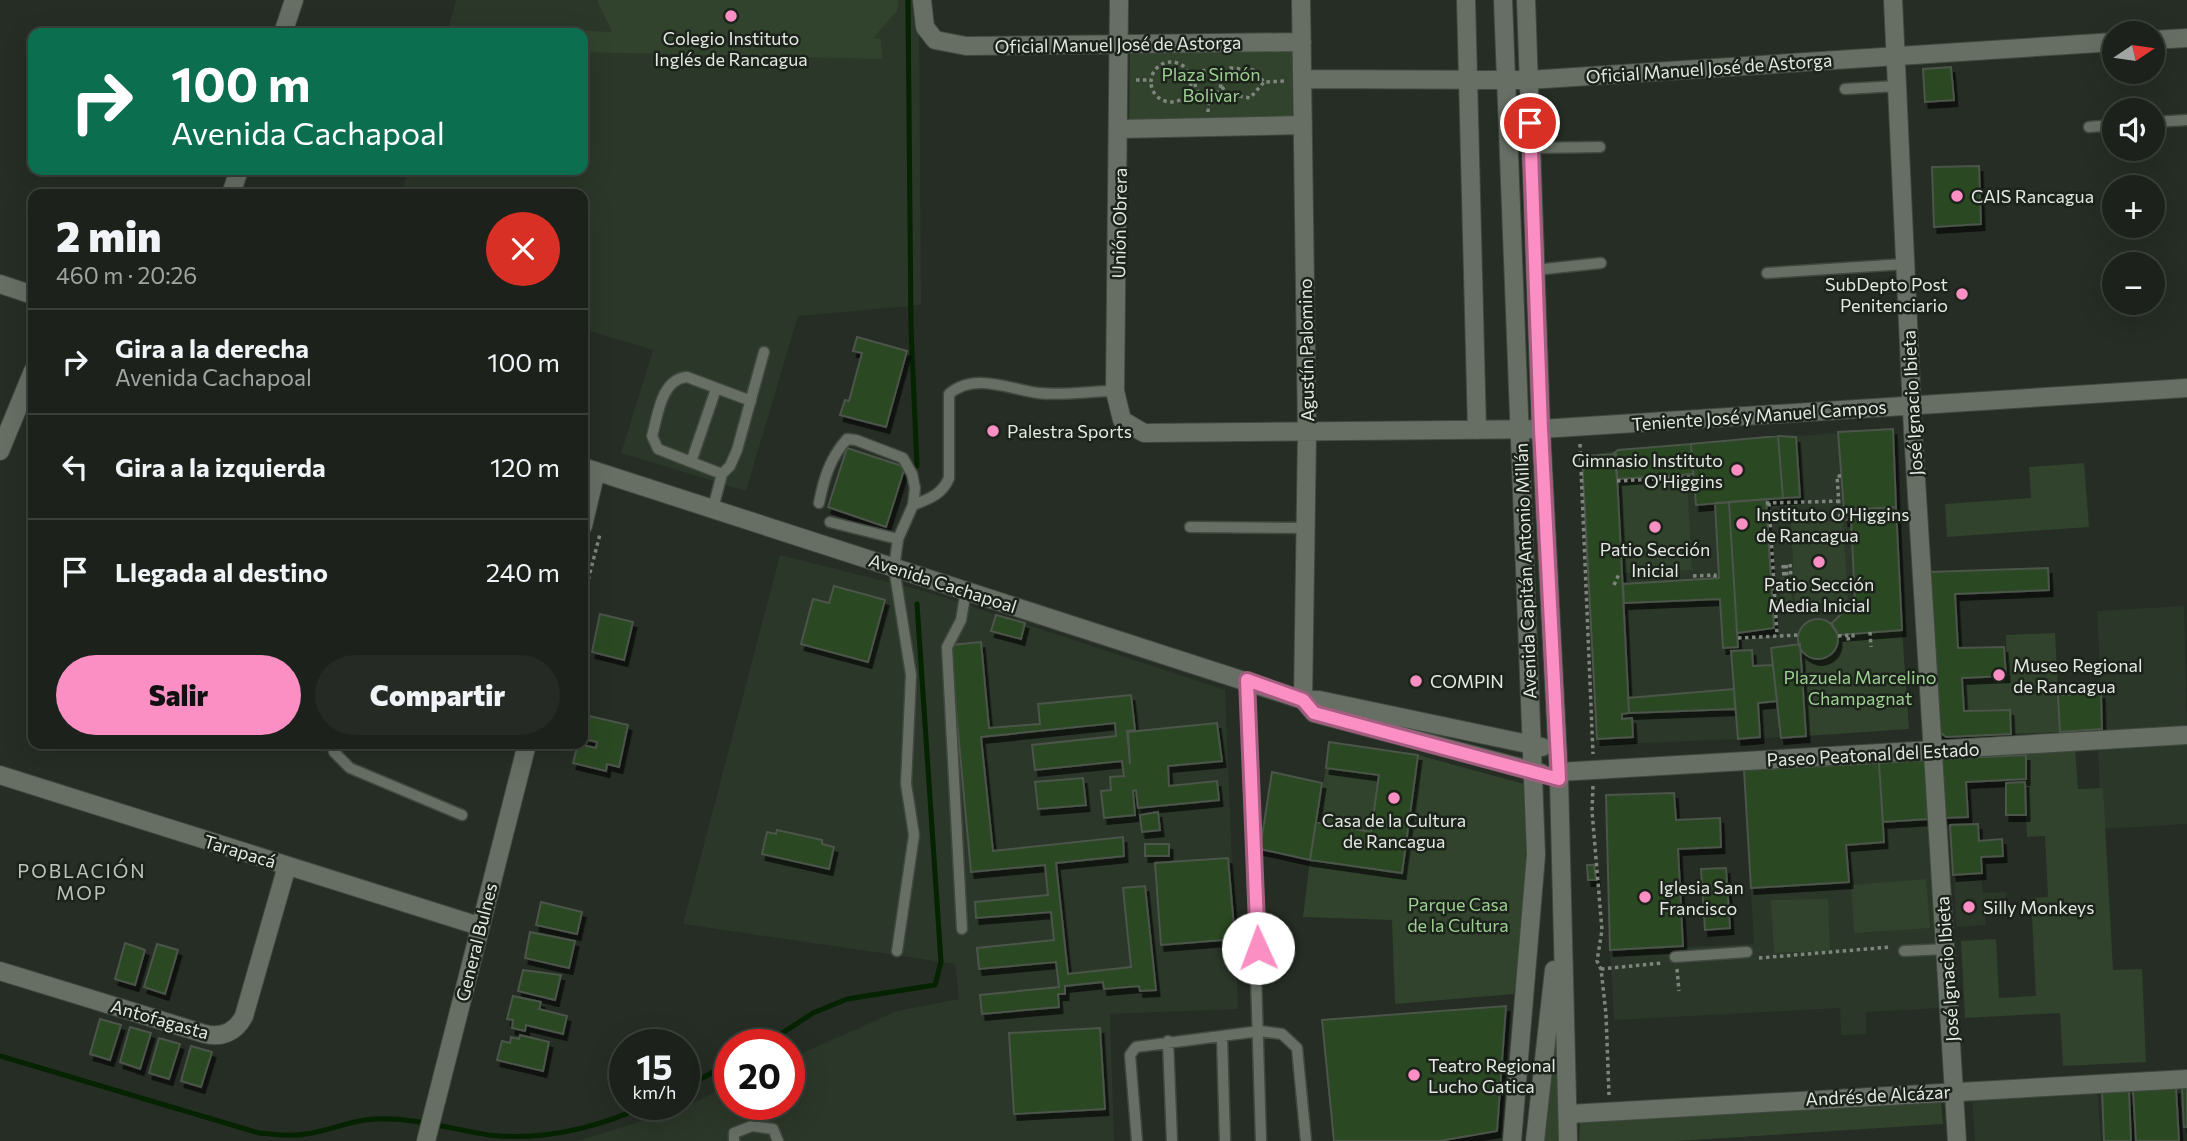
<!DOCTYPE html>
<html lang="es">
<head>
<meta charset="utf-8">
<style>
	:root { --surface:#1c221b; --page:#252a24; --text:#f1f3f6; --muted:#a0a4a3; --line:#3a3f3a; --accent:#fb8fc4 }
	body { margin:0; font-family:Commissioner,sans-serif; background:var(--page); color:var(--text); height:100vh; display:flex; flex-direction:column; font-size:26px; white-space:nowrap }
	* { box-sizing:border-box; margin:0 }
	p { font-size:23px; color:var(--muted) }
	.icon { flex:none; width:38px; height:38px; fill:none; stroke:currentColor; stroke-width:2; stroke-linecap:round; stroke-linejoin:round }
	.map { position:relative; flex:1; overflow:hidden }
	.side { position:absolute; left:28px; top:189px; width:560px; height:560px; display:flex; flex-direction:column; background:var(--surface); border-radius:14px; box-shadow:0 7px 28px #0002,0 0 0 2px var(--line) }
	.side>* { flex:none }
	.banner { position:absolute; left:28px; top:28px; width:560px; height:147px; border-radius:14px; box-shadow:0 7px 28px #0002,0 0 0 2px var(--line); background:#0b6e4f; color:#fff; overflow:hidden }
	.needle { width:46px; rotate:77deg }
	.buttons { position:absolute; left:2102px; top:21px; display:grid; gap:14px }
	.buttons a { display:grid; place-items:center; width:63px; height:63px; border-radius:50%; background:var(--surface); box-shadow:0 7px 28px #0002,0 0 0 2px var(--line); font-size:35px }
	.speed { position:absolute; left:609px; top:1029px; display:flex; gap:14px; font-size:35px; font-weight:700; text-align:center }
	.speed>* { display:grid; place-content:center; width:91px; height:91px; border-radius:50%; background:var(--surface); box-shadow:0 7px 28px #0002,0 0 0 2px var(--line); line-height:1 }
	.speed small { font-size:18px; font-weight:400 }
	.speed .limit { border:10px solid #d22; background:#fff; color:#111 }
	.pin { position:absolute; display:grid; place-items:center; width:60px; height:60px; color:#fff; margin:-30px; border:4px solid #fff; border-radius:50%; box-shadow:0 2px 7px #0007 }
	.me { position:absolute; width:77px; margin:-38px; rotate:358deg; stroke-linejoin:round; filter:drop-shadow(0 0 5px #0008) }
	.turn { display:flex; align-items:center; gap:24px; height:147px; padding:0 28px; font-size:32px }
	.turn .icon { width:91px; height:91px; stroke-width:2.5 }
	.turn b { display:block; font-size:49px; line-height:60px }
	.round { display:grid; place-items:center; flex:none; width:74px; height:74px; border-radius:37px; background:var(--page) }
	.head { display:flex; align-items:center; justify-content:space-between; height:119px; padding:0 28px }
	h1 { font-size:42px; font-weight:800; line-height:52px }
	.action { display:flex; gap:14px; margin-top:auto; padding:14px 28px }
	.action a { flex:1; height:80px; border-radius:42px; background:var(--accent); color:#111; font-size:28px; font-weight:800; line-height:80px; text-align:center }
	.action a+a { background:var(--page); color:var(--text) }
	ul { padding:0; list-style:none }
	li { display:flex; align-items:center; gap:21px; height:105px; padding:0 28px; border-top:2px solid var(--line) }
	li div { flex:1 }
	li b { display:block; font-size:26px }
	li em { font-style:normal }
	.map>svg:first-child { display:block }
</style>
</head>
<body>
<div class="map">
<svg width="2187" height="1141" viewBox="0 0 2187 1141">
	<defs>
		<filter id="shadow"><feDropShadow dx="3.5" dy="6" stdDeviation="0" flood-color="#0009"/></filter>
	</defs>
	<rect width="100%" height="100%" fill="#252d24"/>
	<!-- built -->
	<path fill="#2b3729" d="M456,0h463l2,305 -123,11 -52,175 -125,-38 32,-103 -70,-21v-135h-182l7,-24h175v-137h-136z
		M1893,429l9,201 -32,2 -33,14 -8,10 -11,3 -18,-8 6,85 -208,9 -16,-289 50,-8z
		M780,555l148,37 297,98 13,319 -128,5 4,127h-537l104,-32 49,-24v19h59v-45l108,-48 62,-12 -4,-35 -272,-40z
		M2184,606l3,121 -84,5 -6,-121z
		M2187,741v83l-86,5 -3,-83z
		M1879,763l4,59 45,-3 12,189 -74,4v22l-25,1 -1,-27 -226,12 -4,-70 144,-6 -10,-174z
		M1981,876l2,17 23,-1 1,16 -22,2 1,15 -30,2 -2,-49z
		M2097,1090l4,51h-126l-3,-42z"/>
	<!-- green -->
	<path fill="#31432d" d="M597,0h301l-1,11 -24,27 8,1 1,20 -299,-7v-19h-12v-3l41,2z
		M1130,47l163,2 -1,70 -163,3z
		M2084,463l5,64 -142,10 -2,-33 86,-6 -2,-31z
		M1687,480l5,90 -69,3 -4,-90z
		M1843,521l5,81 -53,2 -4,-81z
		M1791,577l1,26 -12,1 -1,-26z
		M1902,630l7,99 -103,7 -6,-86 18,9 17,-9 3,-14z
		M2055,633l5,99 -48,2 -1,-25 -46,1 -1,-31 43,-1 -1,-43z
		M2075,747l3,42 25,-1 10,182 29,-1 4,93 -83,4 -3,-53 -95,5 -4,-77 35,-2 3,59 37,-2 -5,-98 17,-1 -3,-61 -18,1 -5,-87z
		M1418,755l106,29 3,112 -13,98 -119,10 -3,-84 -89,-3 7,-57 92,13z
		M1326,768l53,7 -8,57 -55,-10z
		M1926,879l4,49 -76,5 -3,-48z
		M1828,899l2,52 -56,2 -3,-53z
		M1557,1037l3,104h-17l11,-103z
		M1941,1100l2,24 -267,17h-97l1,-18 11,-4z"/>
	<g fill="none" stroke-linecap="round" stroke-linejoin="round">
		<!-- stream -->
		<path stroke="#052201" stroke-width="5" d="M908,0l3,328 6,138
			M764,1045l49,-32 34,-14 88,-14 6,-23 -24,-358
			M0,1056l259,77c15,1 32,4 47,1 23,-3 45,-14 68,-15 39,-2 77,10 115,16 55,6 111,-8 160,-31
			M684,1088l46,-25"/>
	</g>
	<!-- building -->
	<path fill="#2a4824" stroke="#4c544a" stroke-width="2" filter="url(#shadow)" d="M1951,67l3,33 -29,2 -2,-33z
		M1979,166l2,58 -47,3 -2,-60z
		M857,337l50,14 -21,76 -46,-12 5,-15 4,1 13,-48 -9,-2z
		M1893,429l3,78 -52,3 -6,-78z
		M1778,436l5,62 -87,7 -5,-61z
		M1778,436l18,1 4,60 -17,1z
		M1691,444l2,30 -76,5 -3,-26 4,-3z
		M847,448l58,19 -19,60 -58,-20z
		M1616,454l13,259 -7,1v5l10,-1 1,19 -36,2 -15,-283z
		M1766,499l8,129 -37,5 -8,-131z
		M1729,502l9,145 -15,1 -3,-49 -96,4 -1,-19 96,-6 -4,-75z
		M1896,507l6,123 -64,5 -7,-11 24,-23 -4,-82 -6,1 -1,-10z
		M2048,568l1,22 -94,4 3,54 46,-1 2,29 -44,2 2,33 46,-1 1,24 -65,3 -11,-9 -6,-156z
		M834,586l51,14 -17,62 -67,-18 12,-45 16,4z
		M600,614l33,8 -9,38 -32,-8z
		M996,615l29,8 -4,16 -30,-8z
		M1798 639a20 20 0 1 1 40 0a20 20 0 1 1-40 0Z
		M981,642l8,86 51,-4 -2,-20 93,-9 4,35 -8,1 3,33 -2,-32 89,-9 5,38 -54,5 1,20 48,-5 2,19 -81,8 -2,-18 -3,1 2,24 -31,3 -3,-27 10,-1 -1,-13 14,-1 -2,-15 -87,9 -3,-25 84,-9 -1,-13 -134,14 12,114 130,-14 1,19 -68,7 12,111 63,-7 -8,-79 22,-2 11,104 -16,1 -1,-5 -35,3 -1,-7 -38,4v8h-7l1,13 -77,7 -2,-19 79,-8 -3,-25 -77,7 -2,-21 77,-8 -3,-28 -75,6 -1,-16 73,-7 -3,-30 -74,7 -21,-227z
		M1800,644l6,92 -25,2 -10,-90z
		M1752,650l1,16 20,-1 4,36 -19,2 2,34 -22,2 -7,-88z
		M1734,689l1,20 -106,4 -1,-15z
		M2101,693l1,36 -42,3 -2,-37z
		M585,715l43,10 -9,42 -12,-3 -1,7 -33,-8 5,-19 18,4 1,-6 -14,-3z
		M1329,742l89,13 -16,118 -92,-13 6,-38 55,10 8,-57 -53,-7z
		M2026,755v24l-60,3 2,35 -25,1 -3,-59z
		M1925,760l3,59 -45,3 -4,-59z
		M1879,763l5,79 -38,3 3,37 -98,6 -7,-118z
		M1272,772l50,11 -12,77 -50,-11z
		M1083,778l3,27 -48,4 -3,-27z
		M2025,782l1,33h-20v-32z
		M1674,793l2,27 44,-2 1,29 -43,2 5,97 -73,4 -4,-155z
		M1158,812l2,18 -18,2 -2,-17z
		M1978,824l1,17 23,-2 1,17 -22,1 1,16 -29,2 -3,-50z
		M777,830l45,10v4l12,3 -5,22 -67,-15 5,-22 9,2z
		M1145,844h24v12h-24z
		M1228,858l7,81 -74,6 -6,-82z
		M1587,865h7l2,15h-8z
		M1726,868l4,60 -25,2 -4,-61z
		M541,902l41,10 -5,22 -41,-9z
		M530,932l45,9 -6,27 -44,-10z
		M125,943l20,7 -10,35 -20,-6z
		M157,944l21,6 -13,44 -21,-7z
		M523,970l38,5 -6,25 -37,-9z
		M513,996l28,6 -2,7 28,7 -4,18 -37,-9 -1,6 -13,-3 1,-8 -6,-1z
		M1506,1006l-9,125 -58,10h-105l-12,-121z
		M100,1019l21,6 -11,35 -20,-6z
		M130,1027l21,6 -11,36 -20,-7z
		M1100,1028l5,81 -91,5 -5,-81z
		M520,1035l29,7 -6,29 -46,-11 5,-19 8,2 1,-6 8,2z
		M159,1038l21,6 -11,35 -20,-6z
		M191,1046l21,6 -11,35 -20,-6z
		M2176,1088l3,53h-43l-3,-51z
		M2182,1088h5v39h-3z
		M2129,1090l2,51h-27l-2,-50z"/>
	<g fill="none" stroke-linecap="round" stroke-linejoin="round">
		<!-- lane casing -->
		<g stroke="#414840" stroke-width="13">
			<path id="lane" d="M1845,89l52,-3
				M2152,122l35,-2
				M2089,127l25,-2
				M1531,148l69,-1
				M1535,270l66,-7
				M1767,273l138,-9
				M716,389l-25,73 -33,-13 -6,-13c6,-21 9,-57 35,-59l64,24
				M691,462l31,12
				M819,503c5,-25 11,-45 28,-64l9,1 47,18 9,16 3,14 -2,17 -15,34 -4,29 17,107 -5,109 8,51 -17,116
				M913,505c15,-6 29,-10 36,-27v-84c25,-22 60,-5 89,-1 25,3 52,-2 77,-2
				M713,508l9,-34 8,-8 7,-16 27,-98
				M830,522l68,17
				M1190,527l117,1
				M1247,680l14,461
				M335,744l-1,8 16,16 112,47
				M962,929l-15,-282 14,-27 5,-30
				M1904,951l42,-2
				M1675,957l72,-5
				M1222,1037l3,104
				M1168,1041l4,100
				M734,1141v-8l18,-7 21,3 5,12
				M1137,1141l-7,-86 6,-8 124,-16 22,3 15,14 9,93"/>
		</g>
		<!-- street casing -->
		<g stroke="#414840" stroke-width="20">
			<path id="street" d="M922,0l3,27 10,13 31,6 336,-4
				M1119,0l-4,391 7,29 22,13 397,-4 646,-41
				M1301,0l6,432 -4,268
				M1466,0l11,430
				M1893,0l20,431 44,710
				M283,33l11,-33
				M1303,79l225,1
				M1120,129l183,-4
				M231,194l8,-24
				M0,451l33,-80
				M1559,772l628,-37
				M0,775l479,151
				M0,971l205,63c17,4 31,-2 39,-18l43,-150
				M1569,1114l618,-35"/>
		</g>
		<!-- secondary casing -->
		<g stroke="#414840" stroke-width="20">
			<path id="secondary" d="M1503,0l33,855 -24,286
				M1526,0l15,429 18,350 9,362
				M2152,40l35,-2
				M1528,80l586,-38
				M0,284l33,11
				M583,467l720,233h16l223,47
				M583,526l13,-55
				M1303,700l11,13 227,60
				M426,1141l101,-397
				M1535,1141l19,-171"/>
		</g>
		<!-- path -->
		<path stroke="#7e857d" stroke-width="3.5" stroke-dasharray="3.5 3.5" stroke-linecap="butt" d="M1151 82a20 20 0 1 1 40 0a20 20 0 1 1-40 0Z
			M1195 83a13 13 0 1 1 26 0a13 13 0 1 1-26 0Z
			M1219,77l11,-9 23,2 11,12 22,-1
			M1136,80h15
			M1222,87l5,7 23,4 14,-16
			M1208,112l1,-15
			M1580,444l13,310
			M1841,476h-4l3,43 5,-1
			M1617,481l77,-4
			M1766,503l77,-2
			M1769,503l8,131
			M1790,564l1,13
			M1783,565l1,13
			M1786,565l1,13
			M1693,576l22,-1v4
			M1614,585l5,-11
			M583,600l17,-66
			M1870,632l1,15
			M1838,636l15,-1v3l-7,1
			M1738,638l61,-3
			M1593,786l-1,25 10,119 -5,31 4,8 5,45 3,81
			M1759,958l132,-11
			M1601,969l61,-6
			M1677,969l2,22"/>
		<!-- lane -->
		<use href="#lane" stroke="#676f65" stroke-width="10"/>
		<!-- street -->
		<use href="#street" stroke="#676f65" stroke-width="18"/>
		<!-- secondary -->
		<use href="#secondary" stroke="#676f65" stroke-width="18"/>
	</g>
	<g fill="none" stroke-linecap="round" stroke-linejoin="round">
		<!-- route casing -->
		<g stroke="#a35d7f" stroke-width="18">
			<path id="route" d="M1258,948l-11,-268 56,20 11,13 245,66 -18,-350 -11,-306"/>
		</g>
		<!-- route -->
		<use href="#route" stroke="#fb8fc4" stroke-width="12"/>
	</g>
	<!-- markers -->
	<g fill="#fb8fc4" stroke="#1c231a" stroke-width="2.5">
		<circle cx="731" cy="16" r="7"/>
		<circle cx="1957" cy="196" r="7"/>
		<circle cx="1962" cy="294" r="7"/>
		<circle cx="993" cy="431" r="7"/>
		<circle cx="1737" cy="470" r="7"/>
		<circle cx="1742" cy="524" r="7"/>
		<circle cx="1655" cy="527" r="7"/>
		<circle cx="1819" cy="562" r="7"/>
		<circle cx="1999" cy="675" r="7"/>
		<circle cx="1416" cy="681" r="7"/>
		<circle cx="1394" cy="798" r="7"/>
		<circle cx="1645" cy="897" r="7"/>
		<circle cx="1969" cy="907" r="7"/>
		<circle cx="1414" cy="1075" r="7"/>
	</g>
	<g text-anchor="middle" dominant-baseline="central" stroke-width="5" stroke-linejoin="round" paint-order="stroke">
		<!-- poi labels -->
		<g font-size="18" fill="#e3e8e2" stroke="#1c231a" text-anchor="start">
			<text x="731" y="38" text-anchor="middle">Colegio Instituto<tspan x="731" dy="21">Inglés de Rancagua</tspan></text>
			<text x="1971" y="196">CAIS Rancagua</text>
			<text x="1948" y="284" text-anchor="end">SubDepto Post<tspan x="1948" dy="21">Penitenciario</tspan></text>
			<text x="1007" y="431">Palestra Sports</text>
			<text x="1723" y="460" text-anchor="end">Gimnasio Instituto<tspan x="1723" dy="21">O'Higgins</tspan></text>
			<text x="1756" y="514">Instituto O'Higgins<tspan x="1756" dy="21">de Rancagua</tspan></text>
			<text x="1655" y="549" text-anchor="middle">Patio Sección<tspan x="1655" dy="21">Inicial</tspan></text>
			<text x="1819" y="584" text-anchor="middle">Patio Sección<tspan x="1819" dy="21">Media Inicial</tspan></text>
			<text x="2013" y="665">Museo Regional<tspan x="2013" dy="21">de Rancagua</tspan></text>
			<text x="1430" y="681">COMPIN</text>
			<text x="1394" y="820" text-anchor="middle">Casa de la Cultura<tspan x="1394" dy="21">de Rancagua</tspan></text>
			<text x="1659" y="887">Iglesia San<tspan x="1659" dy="21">Francisco</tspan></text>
			<text x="1983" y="907">Silly Monkeys</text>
			<text x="1428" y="1065">Teatro Regional<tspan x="1428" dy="21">Lucho Gatica</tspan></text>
		</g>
		<!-- street labels -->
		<g font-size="18" fill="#e3e8e2" stroke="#1c231a">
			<text transform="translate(1118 44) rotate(-1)">Oficial Manuel José de Astorga</text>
			<text transform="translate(1709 68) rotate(-4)">Oficial Manuel José de Astorga</text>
			<text transform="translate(1119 223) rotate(-89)">Unión Obrera</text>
			<text transform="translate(1306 350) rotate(-91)">Agustín Palomino</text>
			<text transform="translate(1912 403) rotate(-93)">José Ignacio Ibieta</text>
			<text transform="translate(1759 415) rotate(-4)">Teniente José y Manuel Campos</text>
			<text transform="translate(1525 571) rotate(-92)">Avenida Capitán Antonio Millán</text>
			<text transform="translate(943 583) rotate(18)">Avenida Cachapoal</text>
			<text transform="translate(1873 754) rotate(-3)">Paseo Peatonal del Estado</text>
			<text transform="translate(240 851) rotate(17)">Tarapacá</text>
			<text transform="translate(476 942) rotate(-76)">General Bulnes</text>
			<text transform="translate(1947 969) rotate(-94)">José Ignacio Ibieta</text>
			<text transform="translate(160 1019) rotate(16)">Antofagasta</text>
			<text transform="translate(1878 1095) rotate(-3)">Andrés de Alcázar</text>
		</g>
		<!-- park labels -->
		<g font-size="18" fill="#9dcf93" stroke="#1c231a">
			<text x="1211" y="74">Plaza Simón<tspan x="1211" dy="21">Bolivar</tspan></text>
			<text x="1860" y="677">Plazuela Marcelino<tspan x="1860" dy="21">Champagnat</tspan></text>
			<text x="1458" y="904">Parque Casa<tspan x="1458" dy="21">de la Cultura</tspan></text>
		</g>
		<!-- neighbourhood labels -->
		<g font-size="19" letter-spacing="2" fill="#bac4b8" stroke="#1c231a">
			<text x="82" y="870">POBLACIÓN<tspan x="82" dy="22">MOP</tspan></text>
		</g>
	</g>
</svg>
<div class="buttons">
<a><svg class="needle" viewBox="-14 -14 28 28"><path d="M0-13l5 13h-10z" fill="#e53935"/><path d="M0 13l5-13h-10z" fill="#a0a4a3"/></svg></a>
<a><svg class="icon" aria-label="sound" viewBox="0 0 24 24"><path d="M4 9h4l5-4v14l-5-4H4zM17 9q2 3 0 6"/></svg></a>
<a>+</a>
<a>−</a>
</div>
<div class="speed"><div>15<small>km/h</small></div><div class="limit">20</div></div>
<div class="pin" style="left:1530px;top:123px;background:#d93025"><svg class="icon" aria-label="arrive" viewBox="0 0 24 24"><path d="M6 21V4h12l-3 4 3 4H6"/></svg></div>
<svg class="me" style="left:1258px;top:948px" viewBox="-20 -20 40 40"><circle r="19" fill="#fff"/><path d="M0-13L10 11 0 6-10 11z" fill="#fb8fc4"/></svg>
<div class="banner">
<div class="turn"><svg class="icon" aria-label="right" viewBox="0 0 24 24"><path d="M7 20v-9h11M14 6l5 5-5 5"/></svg><div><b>100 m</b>Avenida Cachapoal</div></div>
</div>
<section class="side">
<div class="head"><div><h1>2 min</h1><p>460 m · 20:26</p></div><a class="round" style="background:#d93025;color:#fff"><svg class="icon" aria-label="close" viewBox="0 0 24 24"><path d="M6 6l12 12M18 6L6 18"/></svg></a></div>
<ul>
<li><svg class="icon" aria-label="right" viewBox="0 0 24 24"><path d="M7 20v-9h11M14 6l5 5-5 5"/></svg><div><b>Gira a la derecha</b><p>Avenida Cachapoal</p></div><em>100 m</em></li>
<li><svg class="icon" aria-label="left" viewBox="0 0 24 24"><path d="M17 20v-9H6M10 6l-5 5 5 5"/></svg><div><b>Gira a la izquierda</b></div><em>120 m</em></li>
<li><svg class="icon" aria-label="arrive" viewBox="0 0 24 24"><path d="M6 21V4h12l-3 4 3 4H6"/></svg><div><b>Llegada al destino</b></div><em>240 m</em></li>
</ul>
<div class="action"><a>Salir</a><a>Compartir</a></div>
</section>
</div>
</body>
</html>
